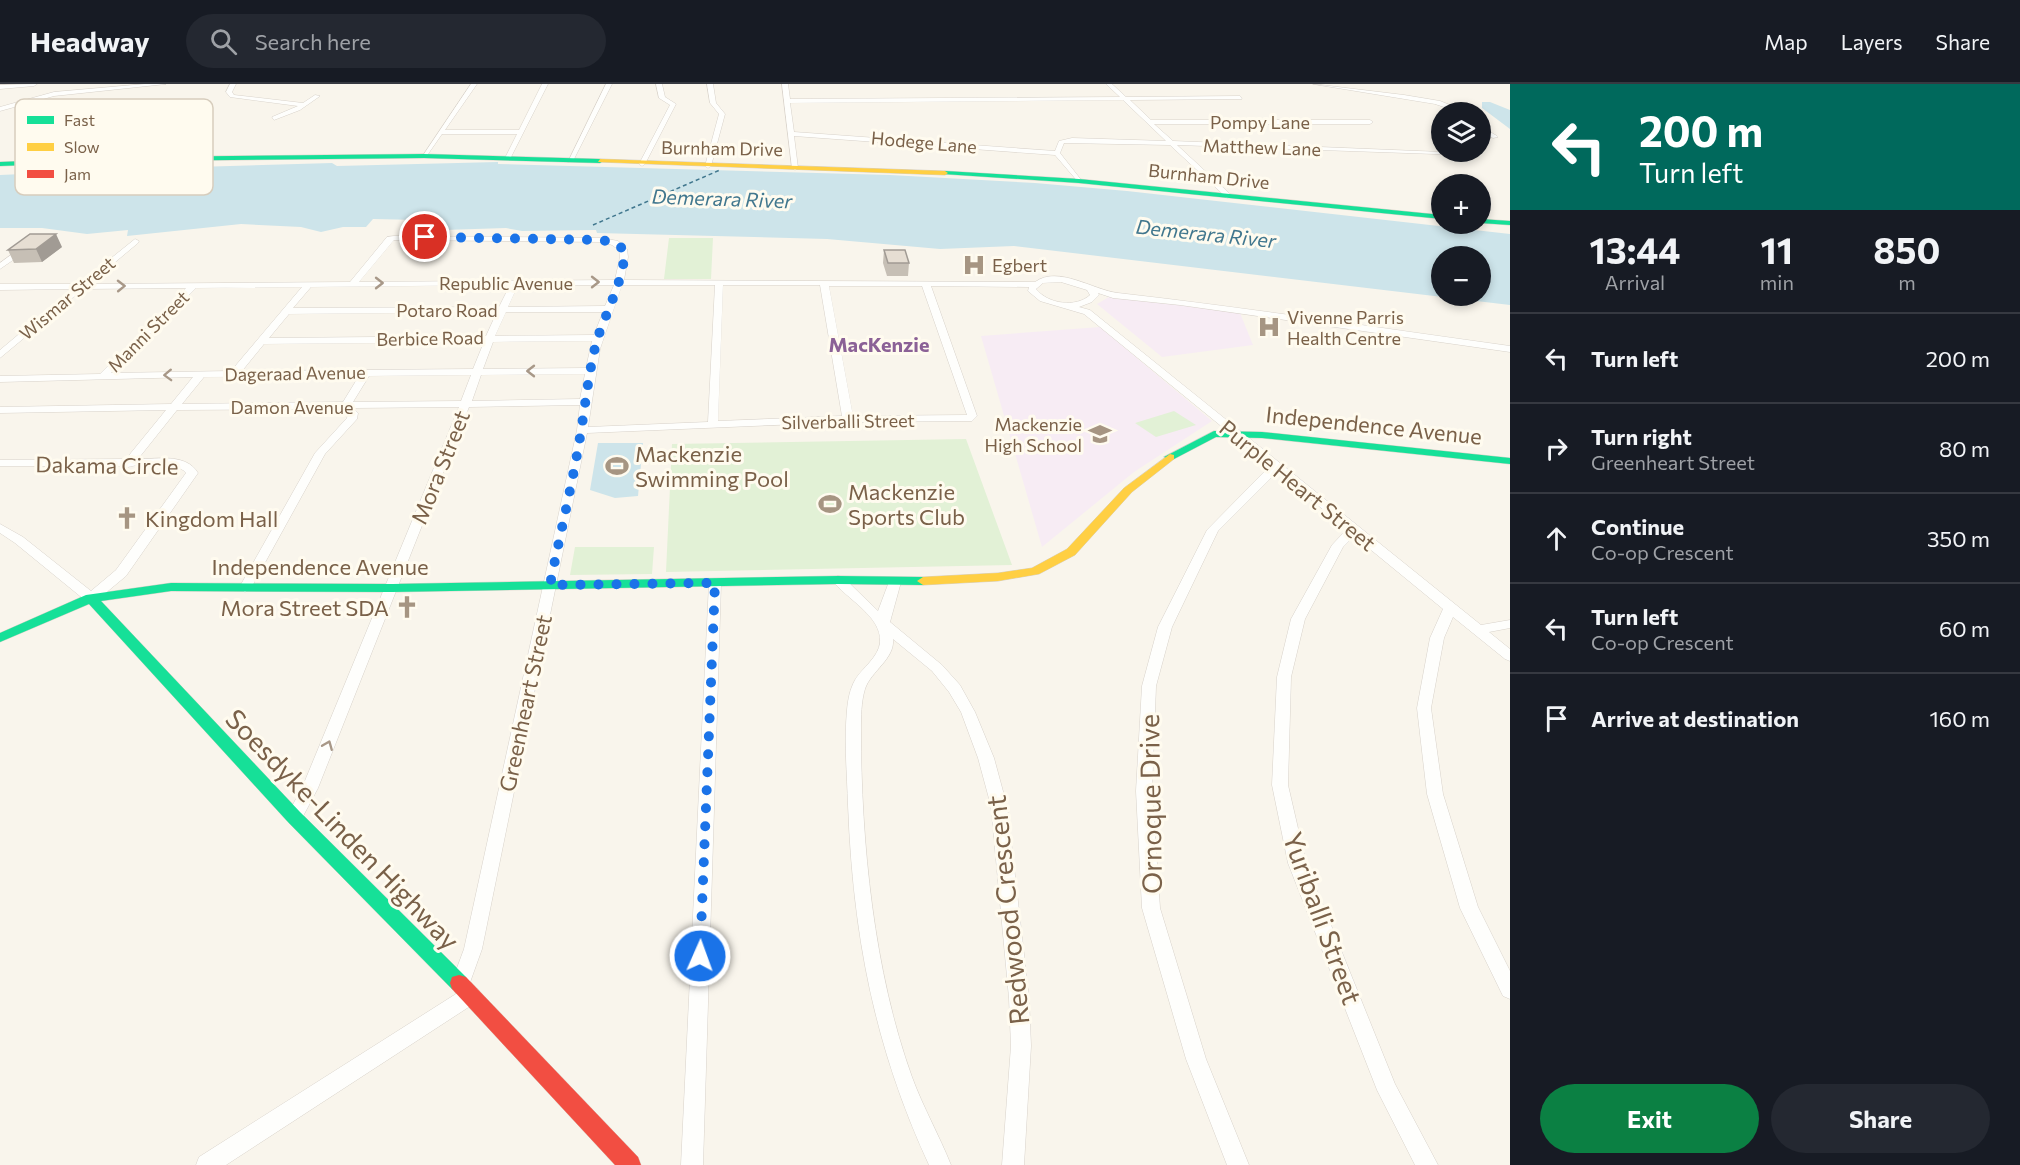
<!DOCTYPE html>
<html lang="en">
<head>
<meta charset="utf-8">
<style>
	:root { --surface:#171b24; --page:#242831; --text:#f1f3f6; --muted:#9ea1a6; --line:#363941; --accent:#0b8043 }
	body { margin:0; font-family:Commissioner,sans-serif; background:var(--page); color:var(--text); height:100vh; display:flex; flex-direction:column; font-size:22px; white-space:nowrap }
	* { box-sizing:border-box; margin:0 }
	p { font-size:20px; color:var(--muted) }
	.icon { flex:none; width:33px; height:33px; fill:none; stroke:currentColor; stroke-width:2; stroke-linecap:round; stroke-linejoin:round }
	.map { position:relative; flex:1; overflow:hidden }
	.panel { display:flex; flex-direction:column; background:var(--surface); width:510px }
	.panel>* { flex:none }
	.banner { background:#00695c; color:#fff; overflow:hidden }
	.buttons { position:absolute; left:1431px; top:18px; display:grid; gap:12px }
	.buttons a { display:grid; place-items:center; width:60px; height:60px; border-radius:50%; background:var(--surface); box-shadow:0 3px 9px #0003; font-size:30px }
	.pin { position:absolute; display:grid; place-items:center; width:51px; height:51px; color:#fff; margin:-26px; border:3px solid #fff; border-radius:50%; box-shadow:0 2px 6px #0007 }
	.me { position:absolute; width:66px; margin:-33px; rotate:2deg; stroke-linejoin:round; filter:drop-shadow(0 0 4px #0008) }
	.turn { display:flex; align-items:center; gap:21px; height:126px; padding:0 30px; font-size:27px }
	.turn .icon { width:78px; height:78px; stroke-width:2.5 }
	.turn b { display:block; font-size:42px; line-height:51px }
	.eta { display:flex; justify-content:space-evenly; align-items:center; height:102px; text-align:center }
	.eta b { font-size:36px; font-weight:700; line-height:42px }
	.cta { display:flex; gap:12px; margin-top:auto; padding:12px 30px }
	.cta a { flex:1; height:69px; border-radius:36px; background:var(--accent); color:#fff; font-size:24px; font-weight:700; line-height:69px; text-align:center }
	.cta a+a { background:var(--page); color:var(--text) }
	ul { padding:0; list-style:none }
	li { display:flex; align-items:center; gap:18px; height:90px; padding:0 30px; border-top:2px solid var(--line) }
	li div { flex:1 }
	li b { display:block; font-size:22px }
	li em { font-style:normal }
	header { display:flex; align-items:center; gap:36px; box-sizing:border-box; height:84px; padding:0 30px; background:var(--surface); border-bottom:2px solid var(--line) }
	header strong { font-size:28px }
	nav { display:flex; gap:33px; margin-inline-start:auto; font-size:21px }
	.search { width:420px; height:54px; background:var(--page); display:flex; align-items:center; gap:15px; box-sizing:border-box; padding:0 21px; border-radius:33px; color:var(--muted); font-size:22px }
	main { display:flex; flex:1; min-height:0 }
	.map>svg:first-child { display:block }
</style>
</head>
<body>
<header>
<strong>Headway</strong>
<div class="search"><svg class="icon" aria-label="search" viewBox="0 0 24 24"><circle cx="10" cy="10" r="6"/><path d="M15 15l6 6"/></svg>Search here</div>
<nav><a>Map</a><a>Layers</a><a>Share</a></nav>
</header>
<main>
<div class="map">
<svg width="1510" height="1081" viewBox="0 0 1510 1081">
	<rect width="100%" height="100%" fill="#f9f5ec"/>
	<!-- education -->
	<path fill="#f7ecf4" d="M1109,213l56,5 75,11 13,32 -91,12 -65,-53z
		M1100,243l112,94 -78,51 -92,75 -61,-211z"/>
	<!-- green -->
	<path fill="#e2f1d6" d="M669,154h44l-2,41h-47z
		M1174,327l22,14 -40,12 -21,-14z
		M966,355l46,126 -346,7 6,-128z
		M575,463h79l-2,27 -82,1z"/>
	<!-- water -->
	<path fill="#cde4ea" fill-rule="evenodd" d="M1482,18h8l20,8v19l-28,-21z
		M498,78v2l392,11 145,8 92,8 383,43v71l-496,-59 -74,3 -113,-10 -230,-6 -1,-3 -74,1 -16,-3 -62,2 -26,-4 1,-6 -46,-1 -7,8h-23l-22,5 -20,-5 -60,-3 -114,12 1,-6 -41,4 -45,-6h-42v-53l161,-7 171,-5 5,3zM1480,172v40h-38v-40z
		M598,359h45l-5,53 -23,2 -25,-8z"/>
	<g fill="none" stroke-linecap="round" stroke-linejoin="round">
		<!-- ferry -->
		<path stroke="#41778e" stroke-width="1.5" stroke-dasharray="4 3" stroke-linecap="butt" d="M593,141l127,-55"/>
		<!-- street casing -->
		<g stroke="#d8d2ca" stroke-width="1">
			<path id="street" d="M37,0l-3,2 -34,3v-4z
				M145,0h21l-112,12 -54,15v-4l54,-15z
				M230,0h6l-4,8 2,3 69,8 12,-8 5,1 -20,14 -26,10 -2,-3 26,-11 -68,-9 -4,-5z
				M471,0h6l-32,46h74l23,-46h6l-38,75 -5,-1 12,-24h-75l-16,23h-4z
				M606,0h6l-39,77 -5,1z
				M656,0h6l3,13 11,7 -31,60 -3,2 -3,-2 31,-59 -11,-7z
				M707,0h6l3,19 9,11 -14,52 -3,2 -3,-2 14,-52 -9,-11z
				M782,0h6l2,15 330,-2 -14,-13h6l14,13 114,-1 2,3 -112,1 21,20h219l3,2 -3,2h-216l19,17 294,12 -3,2 -287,-10 53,49 1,2 -4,2 -57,-53 -106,-2 -4,10 22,28 -3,2 -24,-28 -261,-19 4,32 -3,2 -3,-2zM1123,16l43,41 -94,-3 -13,3 -4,10 -261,-19 -4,-29z
				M1313,0l91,11 36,6 15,6 1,5h-6v-3l-15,-5z
				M1480,42l17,10 1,1 -5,1 -13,-7z
				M41,53l5,1 -28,26h-4v-2z
				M394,152l208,2 16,3 9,8 1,8 -4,23 411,2c23,-17 58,8 83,11 131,15 261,35 392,53v6l-330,-47 -67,-7 -15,-5 1,2 -7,7 -13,5 11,3 391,315 29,-5v8l-21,4 21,17v12l-5,-2 -52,-42 -9,21 -13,70 12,86 35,113 32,64v28l-7,-3 -43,-88 -33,-114 -10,-86 13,-70 13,-29 -89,-73 -11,11 -38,72 -14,58 -3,108 18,78 89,221 43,81h-23l-38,-75 -89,-227 -16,-78 5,-108 14,-58 41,-74 15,-16 -70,-57 -59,59 -46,96 -16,59 -4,105 8,117 46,151 43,106h-22l-41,-106 -44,-151 -6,-117 6,-105 16,-59 49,-97 63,-64 -186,-152 -44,-13 -12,-10 1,-4 -98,-1 46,130 -5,5 -124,1 -261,11 -105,516 -14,39 10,1 3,6 -3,6 -252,164h-30l3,-8 260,-165 -6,-2 -2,-6 13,-35 113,-519 3,-25 -111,2 -151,381 -18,34 -6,1 -6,-1 -2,-5 16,-29 157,-381 -106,1 5,5 -1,6 -32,35 -74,134 -6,4 -6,-4 76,-135 32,-35 1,-4 -7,-5 -164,1 -39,49c20,0 48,-6 60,14l-72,103 -30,25h-10l-71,-58 -15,-10v-9l23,13 68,54 25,-21 70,-97c-7,-11 -46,-10 -58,-6l-4,-1h-124v-6l126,-1 40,-49 -166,3v-6l171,-3 22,-27 -193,5v-6l100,-2 86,-86 -103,1 -83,69v-8l73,-61 -73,1v-6h79l56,-45 4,2 -1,2 -49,41 261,-2 37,-45zM394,156l208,2 10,3 7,5 1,7 -5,23 -256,2zM1061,198l26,8 3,5c-14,13 -42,9 -54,-6l7,-6zM510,201l-11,22 -206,1 18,-21zM518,201h96l-9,21 -97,1zM622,201h93l-7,137 -120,5 12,-78zM723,201h97l22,131 -124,5zM829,202h93l45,129 -114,1zM302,203l-71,84 -120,2 85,-85zM497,228l-11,24 -217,2 20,-24zM506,228h97l-9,23 -99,1zM592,257l-6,27 -103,1 10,-27zM484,258l-11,27 -231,2 22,-27zM585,290l-5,25 -108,2 9,-26zM471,291l-10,26 -108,1 16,-26zM359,292l-16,26 -161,2 22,-27z
				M22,163l7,2 -29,20v-6z
				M838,492l5,1 35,34 12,-32h10l1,3 -11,40 52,43 18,20 15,27 19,46 13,48 22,192 2,48 -7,119h-22l9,-119 -2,-48 -18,-192 -13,-48 -17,-46 -12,-20 -17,-21 -39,-32c2,20 -22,32 -28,50 -4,13 -4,28 -4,41 0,112 13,242 51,347 11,30 27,58 39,88h-22c-55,-119 -76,-230 -81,-360 -1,-31 -4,-63 -1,-95 1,-11 3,-21 8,-30 7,-12 24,-23 25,-38 2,-26 -34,-43 -48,-62z
				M715,495l6,4 -18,582h-22l28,-582z"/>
		</g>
		<!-- fast casing -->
		<g stroke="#d7d1c7" stroke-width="1">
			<path id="fast" d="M424,70l176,5 3,2 -3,2 -176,-5 -291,3 -133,5v-4l133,-5z
				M945,87l134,8 363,36v4l-363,-36 -136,-9z
				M1480,135l30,2v4l-30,-2z
				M1214,347l48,1 248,26v6l-248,-26 -46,-1 -42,22 -4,1 -6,-3z
				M838,492l85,1 6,4 -6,4 -85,-1 -446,8 -221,-1 -70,10 199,211 166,165 2,6 -2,6 -7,2 -7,-2 -164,-167 -199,-218 -89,38v-9l86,-38 85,-12 221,1z"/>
		</g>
		<!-- slow casing -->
		<g stroke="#d7d1c7" stroke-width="1">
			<path id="slow" d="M600,75l345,12 3,2 -3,2 -347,-13z
				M1170,370l4,1v4l-42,33 -57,63 -36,19 -41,7 -75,4 -6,-4 6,-4 75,-4 34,-5 35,-19 57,-61z"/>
		</g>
		<!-- jam casing -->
		<g stroke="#d7d1c7" stroke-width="1">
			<path id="jam" d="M459,891l7,2 172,180 3,8h-26l-163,-176 -2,-6 2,-6z"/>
		</g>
		<!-- street -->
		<use href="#street" fill="#fefefc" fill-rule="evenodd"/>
		<!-- fast -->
		<use href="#fast" fill="#16e098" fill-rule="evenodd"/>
		<!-- slow -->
		<use href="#slow" fill="#ffcf43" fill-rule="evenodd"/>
		<!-- jam -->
		<use href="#jam" fill="#f24e42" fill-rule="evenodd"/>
	</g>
	<!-- wall -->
	<path fill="#c6bfb5" d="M134,50l-13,16 -90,5 -6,-15z
		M62,163l-20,15 -28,1 -6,-13z
		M884,166l25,13 -1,13h-21l-4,-13z"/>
	<!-- shaded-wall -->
	<path fill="#a19b94" d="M129,36l5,14 -13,16 -6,-14z
		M56,150l6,13 -20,15 -6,-13z"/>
	<!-- building -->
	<path fill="#e6ded3" stroke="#a19b94" stroke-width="1.5" d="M30,150h26l-20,15 -28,1z
		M884,166h21l4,13h-21z"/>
	<!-- one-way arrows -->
	<defs><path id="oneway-chevron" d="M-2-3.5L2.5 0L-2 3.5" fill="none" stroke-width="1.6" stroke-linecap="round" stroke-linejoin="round" transform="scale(1.5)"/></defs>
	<g stroke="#a89888">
		<use href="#oneway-chevron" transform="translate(595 198)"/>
		<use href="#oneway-chevron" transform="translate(379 199)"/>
		<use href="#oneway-chevron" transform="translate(121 202) rotate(-1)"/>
		<use href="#oneway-chevron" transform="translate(531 287) rotate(180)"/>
		<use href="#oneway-chevron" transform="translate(168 291) rotate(178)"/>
		<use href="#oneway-chevron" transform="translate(328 661) rotate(-68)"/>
	</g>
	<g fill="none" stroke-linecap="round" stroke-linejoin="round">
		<!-- route -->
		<path stroke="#1a73e8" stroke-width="10" stroke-dasharray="0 18" d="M425,153l177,3 13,3 8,6c6,20 -19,68 -26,91 -8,30 -11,60 -16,91 -8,51 -21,103 -31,154l165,-2 -15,373"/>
	</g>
	<!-- icons -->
	<defs>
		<g id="hospital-bare" transform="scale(1.8)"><path d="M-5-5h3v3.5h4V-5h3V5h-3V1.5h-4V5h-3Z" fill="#a69582" stroke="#fffbef" stroke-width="2.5" paint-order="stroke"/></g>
		<g id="school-bare" transform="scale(1.8)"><path d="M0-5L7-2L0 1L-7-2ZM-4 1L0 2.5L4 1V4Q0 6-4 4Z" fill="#a69582" stroke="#fffbef" stroke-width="2.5" paint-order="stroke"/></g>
		<g id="stadium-bare" transform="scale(1.8)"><path d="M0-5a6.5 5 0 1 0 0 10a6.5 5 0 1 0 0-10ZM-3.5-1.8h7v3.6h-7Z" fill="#a69582" stroke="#fffbef" stroke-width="2.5" paint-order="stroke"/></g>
		<g id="church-bare" transform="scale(1.8)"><path d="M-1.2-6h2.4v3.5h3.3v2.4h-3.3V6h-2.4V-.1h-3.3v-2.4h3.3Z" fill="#a69582" stroke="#fffbef" stroke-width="2.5" paint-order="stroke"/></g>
	</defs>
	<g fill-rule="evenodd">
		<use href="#hospital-bare" x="974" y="181"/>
		<use href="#hospital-bare" x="1269" y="243"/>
		<use href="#school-bare" x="1100" y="350"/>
		<use href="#stadium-bare" x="617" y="382"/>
		<use href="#stadium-bare" x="830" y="420"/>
		<use href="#church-bare" x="127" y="434"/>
		<use href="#church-bare" x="407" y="523"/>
	</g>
	<g text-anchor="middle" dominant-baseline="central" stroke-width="6" stroke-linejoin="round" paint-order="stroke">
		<!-- far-street labels -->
		<g font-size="18" fill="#7a6149" stroke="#fffbef">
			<text x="1260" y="38">Pompy Lane</text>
			<text transform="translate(924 58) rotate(5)">Hodege Lane</text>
			<text transform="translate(1262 63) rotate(2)">Matthew Lane</text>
			<text transform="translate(722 64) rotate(1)">Burnham Drive</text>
			<text transform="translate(1209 92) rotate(6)">Burnham Drive</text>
			<text x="506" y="199">Republic Avenue</text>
			<text transform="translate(67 214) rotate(-40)">Wismar Street</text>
			<text x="447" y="226">Potaro Road</text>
			<text transform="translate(148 247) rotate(-45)">Manni Street</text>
			<text transform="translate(430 254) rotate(-1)">Berbice Road</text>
			<text transform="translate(295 289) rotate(-1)">Dageraad Avenue</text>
			<text x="292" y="323">Damon Avenue</text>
			<text transform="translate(848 337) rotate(-1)">Silverballi Street</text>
		</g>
		<!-- far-poi labels -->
		<g font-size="18" fill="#7a6149" stroke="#fffbef" text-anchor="start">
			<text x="992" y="181">Egbert</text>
			<text x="1287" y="233">Vivenne Parris<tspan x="1287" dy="21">Health Centre</tspan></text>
			<text x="1082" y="340" text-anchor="end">Mackenzie<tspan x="1082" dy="21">High School</tspan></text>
		</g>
		<!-- far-water labels -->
		<g font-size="20" font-style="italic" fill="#41778e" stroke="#fffbef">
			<text transform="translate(722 114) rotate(2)">Demerara River</text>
			<text transform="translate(1206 149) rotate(6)">Demerara River</text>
		</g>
		<!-- far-neighbourhood labels -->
		<g font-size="20" font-weight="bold" fill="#8b6196" stroke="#fffbef">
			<text x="879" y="260">MacKenzie</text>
		</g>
		<!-- street labels -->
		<g font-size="22" fill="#7a6149" stroke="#fffbef">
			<text transform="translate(1374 341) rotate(6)">Independence Avenue</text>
			<text transform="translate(107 381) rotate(1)">Dakama Circle</text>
			<text transform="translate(440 383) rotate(-68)">Mora Street</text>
			<text transform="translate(1298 401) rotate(39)">Purple Heart Street</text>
			<text x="320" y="482">Independence Avenue</text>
			<text transform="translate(525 619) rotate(-78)">Greenheart Street</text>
		</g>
		<!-- poi labels -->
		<g font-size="22" fill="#7a6149" stroke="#fffbef" text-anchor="start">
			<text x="635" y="369">Mackenzie<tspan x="635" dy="25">Swimming Pool</tspan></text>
			<text x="848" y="407">Mackenzie<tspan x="848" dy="25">Sports Club</tspan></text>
			<text x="145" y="434">Kingdom Hall</text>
			<text x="389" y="523" text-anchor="end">Mora Street SDA</text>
		</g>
		<!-- near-street labels -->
		<g font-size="27" fill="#7a6149" stroke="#fffbef">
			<text transform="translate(1150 720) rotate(-91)">Ornoque Drive</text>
			<text transform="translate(343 745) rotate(46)">Soesdyke-Linden Highway</text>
			<text transform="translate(1007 826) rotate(-96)">Redwood Crescent</text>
			<text transform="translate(1323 834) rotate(70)">Yuriballi Street</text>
		</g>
	</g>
	<!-- legend -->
	<rect x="15" y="15" width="198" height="96" rx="9" fill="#fffbef" stroke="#d7cdbd" stroke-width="1.5"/>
	<rect x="27" y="32" width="27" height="8" fill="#16e098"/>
	<rect x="27" y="59" width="27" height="8" fill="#ffcf43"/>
	<rect x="27" y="86" width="27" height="8" fill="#f24e42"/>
	<g font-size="16" fill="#7a6149">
		<text x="64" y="42">Fast</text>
		<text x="64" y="69">Slow</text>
		<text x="64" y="96">Jam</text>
	</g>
</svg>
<div class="buttons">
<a><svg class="icon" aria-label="layers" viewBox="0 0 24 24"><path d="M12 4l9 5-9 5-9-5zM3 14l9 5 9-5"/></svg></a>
<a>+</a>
<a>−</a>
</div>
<div class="pin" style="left:425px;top:153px;background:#d93025"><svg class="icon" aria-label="arrive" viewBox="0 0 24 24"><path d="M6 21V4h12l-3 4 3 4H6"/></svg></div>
<svg class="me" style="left:700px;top:872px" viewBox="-20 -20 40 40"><circle r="17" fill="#1a73e8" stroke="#fff" stroke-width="3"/><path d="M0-11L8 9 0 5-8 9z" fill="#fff"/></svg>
</div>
<section class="panel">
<div class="banner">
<div class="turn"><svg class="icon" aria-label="left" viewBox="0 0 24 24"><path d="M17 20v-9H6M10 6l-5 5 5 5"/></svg><div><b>200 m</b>Turn left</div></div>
</div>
<div class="eta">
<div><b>13:44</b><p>Arrival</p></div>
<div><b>11</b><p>min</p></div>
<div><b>850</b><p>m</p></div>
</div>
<ul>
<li><svg class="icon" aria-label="left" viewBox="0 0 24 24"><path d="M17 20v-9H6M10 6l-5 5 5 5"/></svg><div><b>Turn left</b></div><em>200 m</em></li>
<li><svg class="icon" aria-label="right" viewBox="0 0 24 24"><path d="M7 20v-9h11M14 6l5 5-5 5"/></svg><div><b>Turn right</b><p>Greenheart Street</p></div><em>80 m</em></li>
<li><svg class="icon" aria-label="ahead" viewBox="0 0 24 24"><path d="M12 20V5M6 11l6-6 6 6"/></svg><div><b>Continue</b><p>Co-op Crescent</p></div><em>350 m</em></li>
<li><svg class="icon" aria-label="left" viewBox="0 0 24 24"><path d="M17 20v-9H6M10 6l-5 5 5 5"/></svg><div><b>Turn left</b><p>Co-op Crescent</p></div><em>60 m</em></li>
<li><svg class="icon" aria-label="arrive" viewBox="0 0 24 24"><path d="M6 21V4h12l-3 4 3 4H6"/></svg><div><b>Arrive at destination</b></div><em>160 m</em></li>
</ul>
<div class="cta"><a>Exit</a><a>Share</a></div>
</section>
</main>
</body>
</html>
